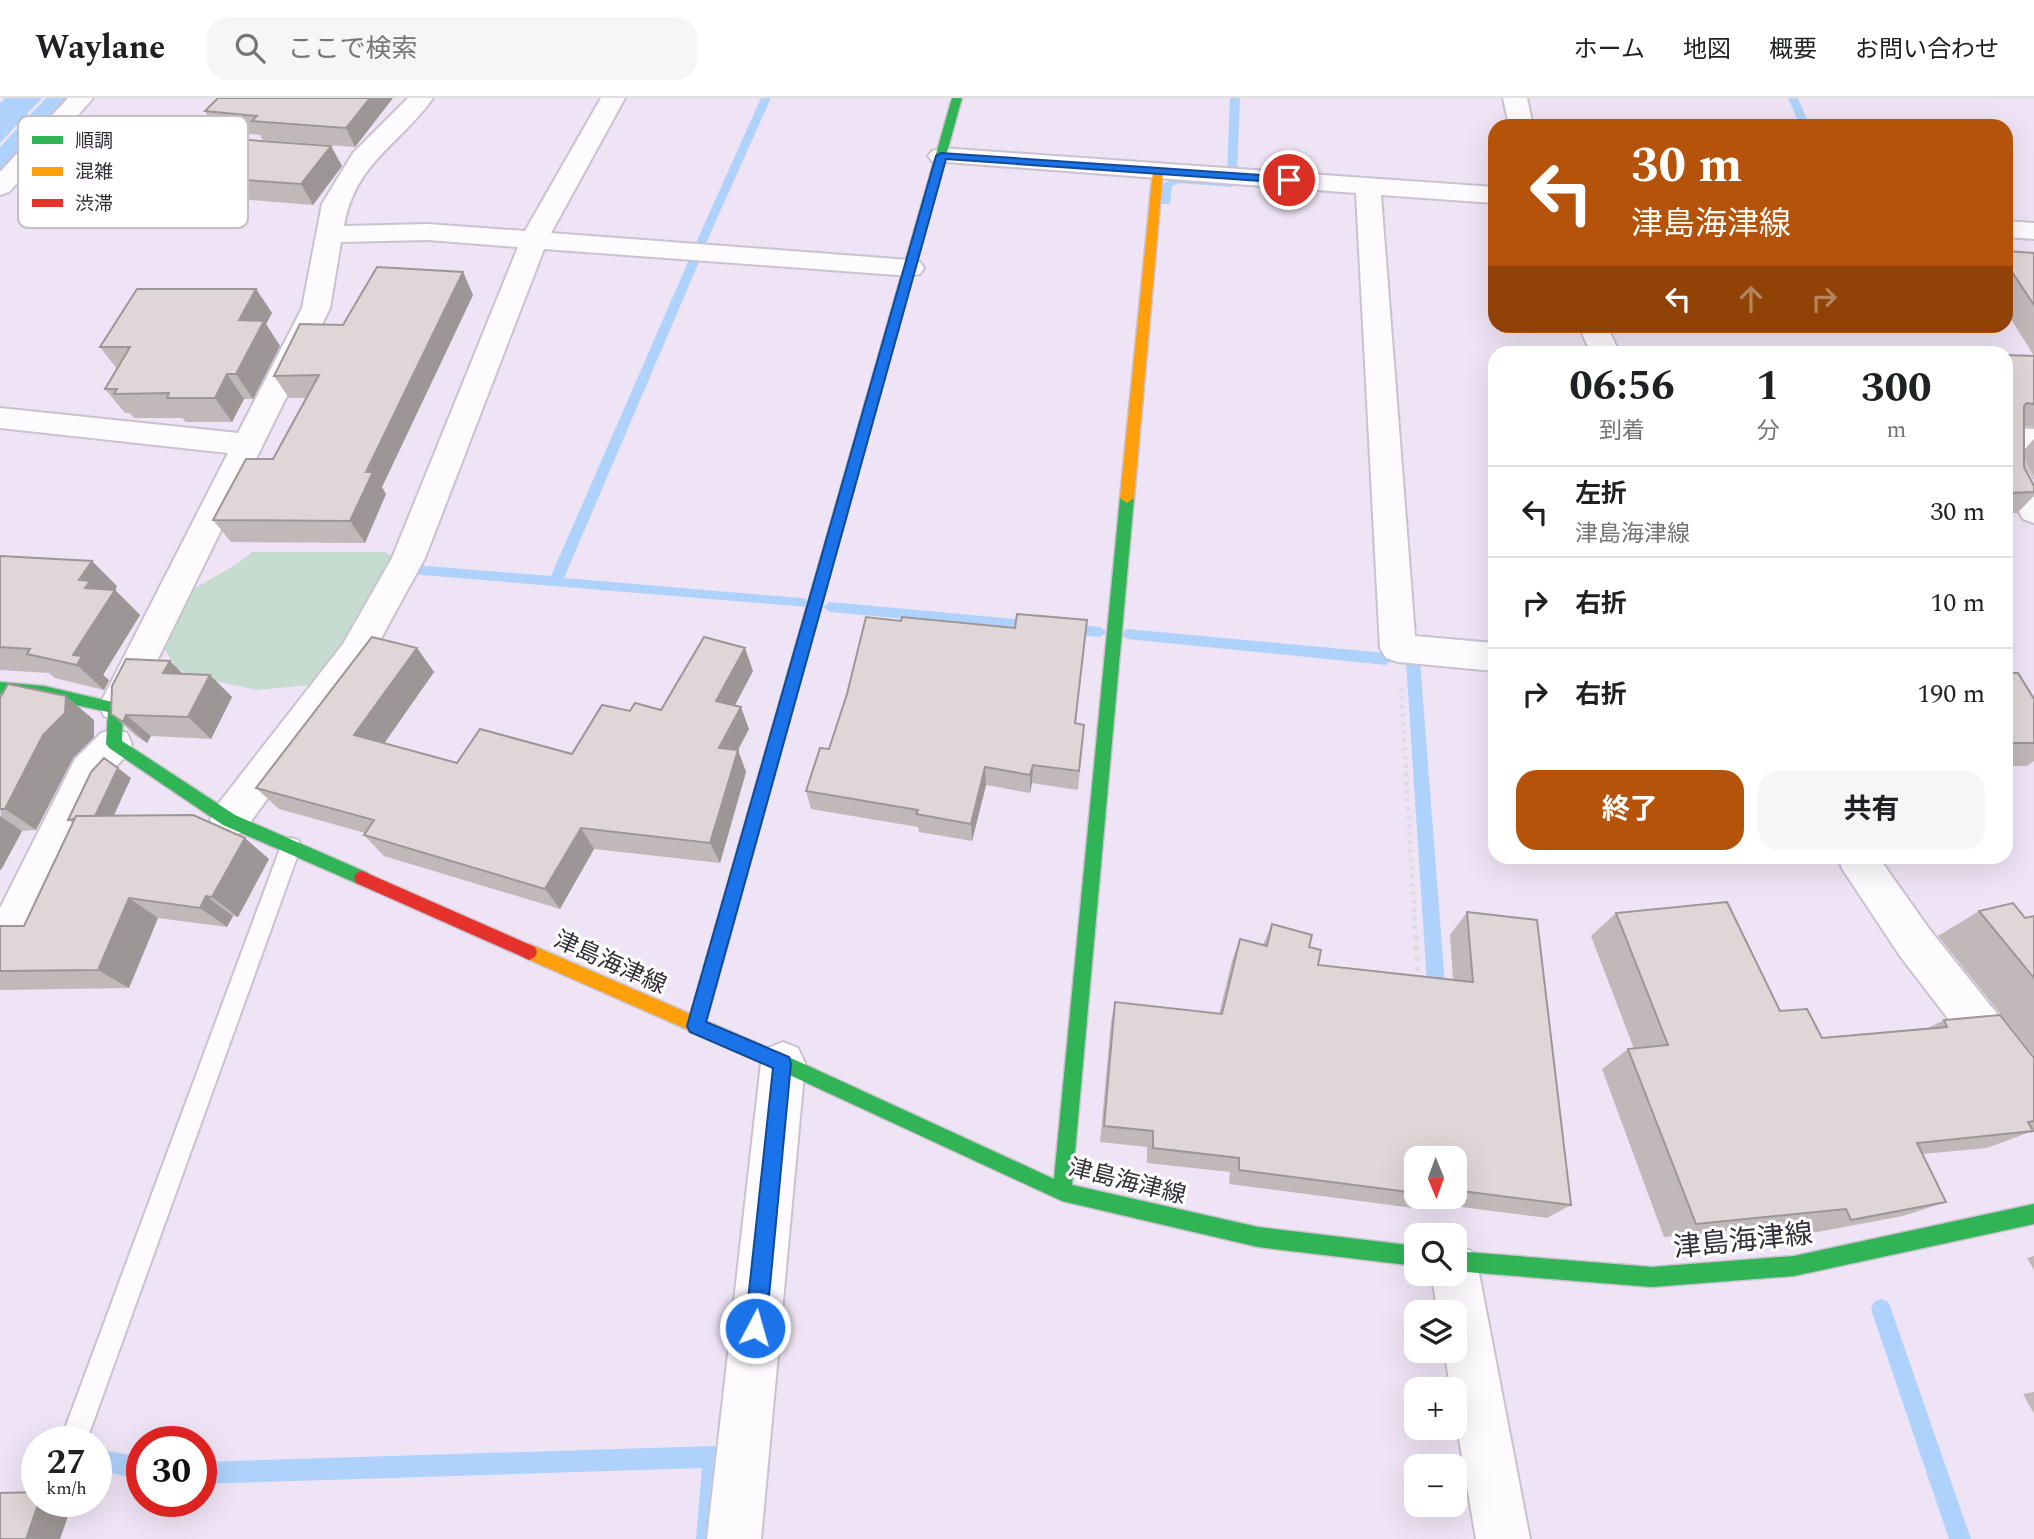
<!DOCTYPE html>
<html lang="ja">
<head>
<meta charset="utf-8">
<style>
	:root { --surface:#fff; --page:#f6f6f6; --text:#202124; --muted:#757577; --line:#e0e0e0; --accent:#b45309 }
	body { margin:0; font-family:Spectral,"Noto Sans JP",serif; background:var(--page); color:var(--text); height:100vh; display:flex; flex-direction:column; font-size:26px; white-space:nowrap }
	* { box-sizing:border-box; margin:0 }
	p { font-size:23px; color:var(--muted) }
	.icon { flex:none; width:38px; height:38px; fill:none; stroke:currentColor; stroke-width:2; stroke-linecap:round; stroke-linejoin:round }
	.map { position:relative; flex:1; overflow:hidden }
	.details { position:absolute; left:1488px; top:248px; width:525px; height:518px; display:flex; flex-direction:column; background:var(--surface); border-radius:21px; box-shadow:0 7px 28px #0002 }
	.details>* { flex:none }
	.hud { position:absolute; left:1488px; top:21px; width:525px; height:214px; border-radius:21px; box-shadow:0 7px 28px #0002; background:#b45309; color:#fff; overflow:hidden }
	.needle { width:46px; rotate:179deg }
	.controls { position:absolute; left:1404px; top:1048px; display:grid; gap:14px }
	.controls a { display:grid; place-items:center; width:63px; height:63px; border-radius:14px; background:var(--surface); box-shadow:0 7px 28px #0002; font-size:35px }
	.speed { position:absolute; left:21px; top:1328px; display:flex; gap:14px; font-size:35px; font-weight:700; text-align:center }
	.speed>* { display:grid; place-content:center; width:91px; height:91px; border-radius:50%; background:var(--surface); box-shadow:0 7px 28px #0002; line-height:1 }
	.speed small { font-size:18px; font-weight:400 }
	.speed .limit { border:10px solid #d22; background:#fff; color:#111 }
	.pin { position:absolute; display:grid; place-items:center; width:60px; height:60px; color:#fff; margin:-30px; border:4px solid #fff; border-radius:50%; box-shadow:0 2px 7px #0007 }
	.me { position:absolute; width:77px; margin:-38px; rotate:6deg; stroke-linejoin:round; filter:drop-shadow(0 0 5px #0008) }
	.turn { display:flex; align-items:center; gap:24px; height:147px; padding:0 28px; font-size:32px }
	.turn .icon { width:91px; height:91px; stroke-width:2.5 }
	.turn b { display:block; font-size:49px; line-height:60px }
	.lanes { display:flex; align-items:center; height:66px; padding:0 28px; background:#0003; justify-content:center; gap:35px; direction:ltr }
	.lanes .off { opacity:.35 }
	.eta { display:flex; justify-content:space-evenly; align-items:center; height:119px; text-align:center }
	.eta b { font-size:42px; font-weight:700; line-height:49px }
	.primary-button { display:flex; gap:14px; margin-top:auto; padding:14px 28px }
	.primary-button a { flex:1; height:80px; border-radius:21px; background:var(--accent); color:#fff; font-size:28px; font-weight:700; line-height:80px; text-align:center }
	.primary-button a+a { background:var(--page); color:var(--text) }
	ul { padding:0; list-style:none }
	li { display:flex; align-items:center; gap:21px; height:91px; padding:0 28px; border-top:2px solid var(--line) }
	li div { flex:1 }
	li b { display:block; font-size:26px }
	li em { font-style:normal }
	header { display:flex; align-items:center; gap:42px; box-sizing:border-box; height:98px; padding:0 35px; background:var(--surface); border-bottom:2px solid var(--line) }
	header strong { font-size:33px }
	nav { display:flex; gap:38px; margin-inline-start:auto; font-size:24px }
	.search { width:490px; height:63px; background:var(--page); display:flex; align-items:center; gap:18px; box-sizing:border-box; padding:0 24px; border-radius:21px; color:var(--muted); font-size:26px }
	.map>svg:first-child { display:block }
</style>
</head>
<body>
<header>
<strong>Waylane</strong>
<div class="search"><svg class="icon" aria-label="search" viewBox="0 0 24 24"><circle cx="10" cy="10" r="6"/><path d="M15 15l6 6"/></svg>ここで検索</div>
<nav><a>ホーム</a><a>地図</a><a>概要</a><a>お問い合わせ</a></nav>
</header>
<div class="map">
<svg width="2034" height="1441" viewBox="0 0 2034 1441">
	<rect width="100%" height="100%" fill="#efe4f5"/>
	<!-- green -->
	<path fill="#c6dcd0" d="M252,454h133l14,8 -78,124 -64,6 -65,-14 -16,-8 -14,-23 26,-53 49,-28z"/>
	<!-- water -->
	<path fill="#aed2fb" d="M5,0h37l-42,45v-40z
		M46,0h20l-66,72v-23z"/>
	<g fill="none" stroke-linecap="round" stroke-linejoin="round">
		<!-- stream -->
		<path fill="#aed2fb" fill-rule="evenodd" d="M761,0h10l-65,145 -9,2 -1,-2z
			M1230,0h10l-3,75 -5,3 -5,-3z
			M1788,0h10l12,28h-10z
			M1178,79l53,4 5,3 -5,3 -52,-4 -7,3 -2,18h-8v-20z
			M692,155l10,2 -138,323 237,20 5,1 2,4 -2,4 -396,-33 -2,-4 7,-5 136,11z
			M830,504l207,19 7,5 -7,5 -207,-19 -7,-5z
			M1066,526l34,3 7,5 -7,5 -34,-3 -7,-5z
			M1127,531l259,24 7,6 -7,6 -259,-26 -7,-5z
			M1413,557l7,6 26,338 -3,6 -6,2 -6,-2 -3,-6 -22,-338z
			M1881,1201l7,3 3,7 80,230h-22l-78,-230 3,-7z
			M714,1348l7,4 4,7 -7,82h-22l6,-71 -501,16v-22z
			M96,1351l46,8v22l-46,-9z"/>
		<!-- lane casing -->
		<g stroke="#cac2cf" stroke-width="4">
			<path id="lane" d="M291,740l7,2 3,6 -215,596h-26l221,-596 3,-6z"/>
		</g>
		<!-- street casing -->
		<g stroke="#cac2cf" stroke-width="4">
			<path id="street" d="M68,0h25l-26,30 213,16 9,2 3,5 -3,5 -9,2 -225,-16 -46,50 -9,3v-23z
				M408,0h25c-33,47 -78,64 -89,128l84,-2 97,7 76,-133h24l-74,135 359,27 10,2 4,6 -4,6 -10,2 -366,-27 -119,309 -58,106 -124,168 -14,5 -14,-5 -5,-12 5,-12 128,-164 49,-86 126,-311 -90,-7 -87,2 -11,66 -200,408 -13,5 -13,-5 -5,-10 129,-253 -228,-25v-20l238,25 64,-125 20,-104 31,-51z
				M1503,0h24l6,28h-24z
				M941,50l553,39v16l-113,-8 34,441 79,7v28l-96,-9 -12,-4 -6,-10 -24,-455 -424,-32 -4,-5 4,-5z
				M2006,123l28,2v16l-28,-2z
				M1579,228h28l13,28h-29z
				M2007,329l27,2v22l-26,-1 9,2 17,30v41l-11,-4 -17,-31z
				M114,631l13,4 5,11 -5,11 -25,26 -87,183 -15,6v-62l75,-149 26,-26z
				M1838,760h41l51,72 104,130v57l-16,-7 -118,-154 -57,-86z
				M783,944l15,6 7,15 -44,476h-54l54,-476 7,-15z
				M1454,1146l17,7 7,17 52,271h-54l-22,-130v-19h-3l-7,-39h10v-39h-16l-7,-38h23z"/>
		</g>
		<!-- fast casing -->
		<g stroke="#cac2cf" stroke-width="3">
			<path id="fast" d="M952,0h10l-257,928 -3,6 -6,2 -6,-2 -3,-6z
				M1127,395l7,5 -62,687 186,42 158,19v20l-158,-19 -196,-46 -294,-136 -3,-6 3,-6 6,-3 6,3 274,126 66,-681z
				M0,584l44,4 77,18 2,4 -1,33 113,74 133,58 2,5 -2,5 -6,2 -6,-2 -133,-58 -114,-77 -3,-4 2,-32 -64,-14 -44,-4z
				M2034,1106v20l-240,52 -142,11 -198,-16v-20l198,16 142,-11z"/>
		</g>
		<!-- slow casing -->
		<g stroke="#cac2cf" stroke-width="3">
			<path id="slow" d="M1158,70l5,3 -29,327 -7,5 -7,-5 33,-327z
				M529,846l251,109 3,6 -3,6 -6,3 -6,-3 -245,-108 -2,-5 2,-5z"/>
		</g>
		<!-- jam casing -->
		<g stroke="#cac2cf" stroke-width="3">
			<path id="jam" d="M362,773l173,76 2,5 -2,5 -6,3 -6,-3 -167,-74 -2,-5 2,-5z"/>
		</g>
		<!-- path-far1 -->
		<path stroke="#dfdce1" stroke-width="4.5" stroke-dasharray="3.5 5" stroke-linecap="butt" d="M1401,590l14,239"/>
		<!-- path -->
		<path stroke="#dfdce1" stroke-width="5" stroke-dasharray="4.5 6" stroke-linecap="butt" d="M1415,827l3,55"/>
		<!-- lane -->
		<use href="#lane" fill="#fdfbfe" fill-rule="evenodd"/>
		<!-- street -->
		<use href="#street" fill="#fdfbfe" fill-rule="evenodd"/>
		<!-- fast -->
		<use href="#fast" fill="#30b455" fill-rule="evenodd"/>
		<!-- slow -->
		<use href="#slow" fill="#ff9f0a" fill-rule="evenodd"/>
		<!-- jam -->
		<use href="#jam" fill="#e5322d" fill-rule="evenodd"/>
	</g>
	<!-- wall -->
	<path fill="#c1b8ba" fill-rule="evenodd" d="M393,0l-38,49 -92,-7 -3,-5 -44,-5 -11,-19z
		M331,48l11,20 -29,39 -99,-8 -12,-20z
		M2034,155v103l-28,-45v-48z
		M463,174l10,23 -91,192 4,7 -21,49 -134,-1 -18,-22 60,-61 33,-61h-17l-15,-22 69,-51z
		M256,191l16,24 -6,11 14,22 -27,53h-9l-12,23h-46l-4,-4h-48l-4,-5h-5l-20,-24 12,-20 -17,-22z
		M2006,257l28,1v71l-10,-1v24l10,-11v38l-10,-18v8l10,19v10l-17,17h-11z
		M0,458l117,30 -2,4 25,25 -37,60 6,5 -5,10 -49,-12 -6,-5 -49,-3z
		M1087,522l-11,103 8,2 -6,65 -46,-7 -2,10 -44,-8 -14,56 -53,-9 -1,-5 -107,-18 -5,-18 95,-170 114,7z
		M417,550l17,24 -50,71 73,20 115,-9 58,-43 31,-1 92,-39 -18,34 14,24 -11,21 8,22 -26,91 -126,-14 -34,60 -176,-53 -20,-21 1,-2 -86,-24 -23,-21z
		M2006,575l28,26v62l-7,5h-21z
		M183,576l27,1 22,22 -21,42 -60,-3 -4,7 -11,-7 -25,-22z
		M0,600l94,22v17l-21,21 -37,72 -14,1 -21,39z
		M131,680l-17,38 155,43 -31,58 -5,-1 -6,11 -69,-9 -29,70 -129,2v-64h24l49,-103 -5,-3z
		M1979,813l46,7 9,-2v140l-96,-120z
		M1467,814l104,293 -24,13 -125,-16 -9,6 -184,-24 1,-12 -83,-9v-16l-47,-5 11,-120 4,-20 104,12 13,-53 8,-22 23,6 9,-21 37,23 9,18 135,15 -3,-45zM1416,1060h38v39h-38z
		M1616,815l164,98 42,27 106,-10 16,-8 90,38v71l-2,1 1,1 -46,17 -65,6 24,48 -43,14 -91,17 -5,-10 -143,14 -62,-168 26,-20h6l-43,-113z
		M2034,1158v14l-7,-12z
		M2034,1294v22l-11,-20z"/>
	<!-- shaded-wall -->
	<path fill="#9d9697" d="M370,0h23l-38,49 -9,-19z
		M331,48l11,20 -29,39 -12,-21z
		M463,174l10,23 -91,192 4,7 -21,49 -15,-22 16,-49z
		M256,191l16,24 -6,11 14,22 -27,53 -17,-25 3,-54z
		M227,276l17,25 -12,23 -17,-24z
		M92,463l25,25 -8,13 6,-9 25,25 -37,60 6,5 -5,10 -27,-25 -4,-10 6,-75z
		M417,550l17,24 -60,86 -20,-23z
		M745,550l8,23 -28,53 -9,-23z
		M170,563l23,23 -30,-11z
		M210,577l22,22 -21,42 -23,-22z
		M66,598l28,24v17l-21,21 -37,72 -31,-21 38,-74z
		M741,609l8,22 -22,41 -8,-22z
		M126,617l25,21 -4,7 -24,-21z
		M738,652l8,22 -26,91 -10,-20z
		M1033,667l-1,18 -2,10v-18z
		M985,669l1,18 -14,56 -1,-17z
		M118,670l13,10 -24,51 -14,-10z
		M0,718l22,15 -21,39 -1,-1z
		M581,730l13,21 -34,60 -15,-20z
		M245,740l24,21 -31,58 -26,-20z
		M206,798l27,20 -6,11 -27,-19z
		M129,800l29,20 -29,70 -31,-18z
		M39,1404h34l-13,37h-34z"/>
	<!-- building -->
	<path fill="#e0d6d8" stroke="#9d9697" stroke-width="2" d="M218,0h152l-24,30 -94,-7 5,-5 -52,-5z
		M235,41l96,7 -30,38 -99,-7z
		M2006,153l28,2v52l-28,-42z
		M377,169l86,5 -97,200h7l-23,49 -137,-1 33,-61h27l46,-84 -45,1 26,-52 43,1z
		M137,191h119l-17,31 25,1 -28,53h-9l-12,24h-48l2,-5 -55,1 3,-5h-12l25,-42h-30z
		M2006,257l28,1v48l-7,-1 -3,3v61l10,19v6l-28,1z
		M0,458l92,5 -13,19 11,1 -5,7 30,2 -42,65 9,1 -5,9 -50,-11 3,-5 -30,-2z
		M1017,516l70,6 -12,103 9,2 -5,46 -46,-6 -3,10 -45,-8 -14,57 -55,-10 2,-4 -112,-19 14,-43 9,1 18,-55 19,-77 35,4 1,-4 113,11z
		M372,539l45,11 -63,87 103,28 23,-34 92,25 30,-49 28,6 5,-8 26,7 43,-73 41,11 -29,53 25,6 -22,41 19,2 -28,93 -129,-15 -36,61 -181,-54 10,-15 -118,-32z
		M126,561l44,2 -7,12 47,2 -22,42 -62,-2 -3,7 -12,-8 1,-28z
		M2006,575h12l16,26v44h-28z
		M8,586l58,12 -1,17 -22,22 -38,74h-5v-111z
		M104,660l14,10 -23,48h-19l-2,3 -6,1 23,-48z
		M193,717l52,23 -33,59 -6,-1 -6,12 -71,-10 -31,72 -98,1v-45h24l52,-110z
		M1727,804l53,109 27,-2 15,29 125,-11 -3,-7 56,-5 34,43v63l-6,1 5,9 -116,12 29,59 -95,18 -5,-11 -150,15 -68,-175 40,-4 -52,-132z
		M2013,805l12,15 9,-2v62l-55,-67z
		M1467,814l70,8 34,285 -117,-15v-32h-38v35l-177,-23v-12l-86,-10v-17l-49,-5 11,-124 107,12 18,-75 27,7 5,-22 40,11 -3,12 12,3 -3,15 155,17z
		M37,1394v10h2l-13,37h-26v-46z"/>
	<!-- route -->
	<path fill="#1a73e8" stroke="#114b97" stroke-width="2" d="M941,55l348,24 6,3 -6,3 -343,-24 -240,863 83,35 2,6 -25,265 -3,7 -8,3 -7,-3 -3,-7 28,-260 -83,-36 -3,-6 249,-870z"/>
	<g text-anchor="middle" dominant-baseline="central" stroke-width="6" stroke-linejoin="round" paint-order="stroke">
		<!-- street labels -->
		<g font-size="24" fill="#352e39" stroke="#fff">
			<text transform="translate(610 865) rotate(24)">津島海津線</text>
			<text transform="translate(1127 1084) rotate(14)">津島海津線</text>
		</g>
		<!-- near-street labels -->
		<g font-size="28" fill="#352e39" stroke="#fff">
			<text transform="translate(1743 1143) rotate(-6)">津島海津線</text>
		</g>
	</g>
	<!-- legend -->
	<rect x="18" y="18" width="230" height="112" rx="10" fill="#fff" stroke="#c2c0c4" stroke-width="2"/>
	<rect x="32" y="38" width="31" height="8" fill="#30b455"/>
	<rect x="32" y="69" width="31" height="9" fill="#ff9f0a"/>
	<rect x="32" y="101" width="31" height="8" fill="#e5322d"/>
	<g font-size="19" fill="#352e39">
		<text x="75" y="49">順調</text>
		<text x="75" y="80">混雑</text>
		<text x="75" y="112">渋滞</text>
	</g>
</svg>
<div class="controls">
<a><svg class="needle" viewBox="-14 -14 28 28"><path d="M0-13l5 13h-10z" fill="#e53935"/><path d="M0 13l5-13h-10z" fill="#757577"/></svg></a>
<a><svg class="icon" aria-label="search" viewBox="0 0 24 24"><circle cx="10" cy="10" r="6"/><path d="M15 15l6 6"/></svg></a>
<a><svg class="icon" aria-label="layers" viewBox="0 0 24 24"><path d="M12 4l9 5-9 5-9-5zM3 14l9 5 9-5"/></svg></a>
<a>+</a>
<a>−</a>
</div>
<div class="speed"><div>27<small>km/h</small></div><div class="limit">30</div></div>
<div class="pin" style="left:1289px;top:82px;background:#d93025"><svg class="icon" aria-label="arrive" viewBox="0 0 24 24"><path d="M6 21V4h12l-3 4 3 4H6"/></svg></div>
<svg class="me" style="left:755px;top:1230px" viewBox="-20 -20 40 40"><circle r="17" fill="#1a73e8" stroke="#fff" stroke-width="3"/><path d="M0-11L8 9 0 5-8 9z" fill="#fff"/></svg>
<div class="hud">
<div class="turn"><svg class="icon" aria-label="left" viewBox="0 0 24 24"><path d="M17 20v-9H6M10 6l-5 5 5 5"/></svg><div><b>30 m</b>津島海津線</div></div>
<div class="lanes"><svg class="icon" aria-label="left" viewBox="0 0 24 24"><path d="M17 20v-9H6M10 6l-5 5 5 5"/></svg><svg class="icon off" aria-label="ahead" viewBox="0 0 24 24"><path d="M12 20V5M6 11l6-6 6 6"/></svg><svg class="icon off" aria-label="right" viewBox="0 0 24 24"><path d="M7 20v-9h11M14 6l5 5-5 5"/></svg></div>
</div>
<section class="details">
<div class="eta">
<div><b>06:56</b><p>到着</p></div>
<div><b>1</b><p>分</p></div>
<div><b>300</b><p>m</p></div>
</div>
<ul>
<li><svg class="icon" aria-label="left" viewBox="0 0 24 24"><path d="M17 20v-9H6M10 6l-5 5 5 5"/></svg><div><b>左折</b><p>津島海津線</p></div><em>30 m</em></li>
<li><svg class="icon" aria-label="right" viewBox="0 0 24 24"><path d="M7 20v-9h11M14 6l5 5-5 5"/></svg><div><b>右折</b></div><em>10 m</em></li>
<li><svg class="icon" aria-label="right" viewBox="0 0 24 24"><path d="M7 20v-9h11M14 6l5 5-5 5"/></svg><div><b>右折</b></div><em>190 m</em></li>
</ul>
<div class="primary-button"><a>終了</a><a>共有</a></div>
</section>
</div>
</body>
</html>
